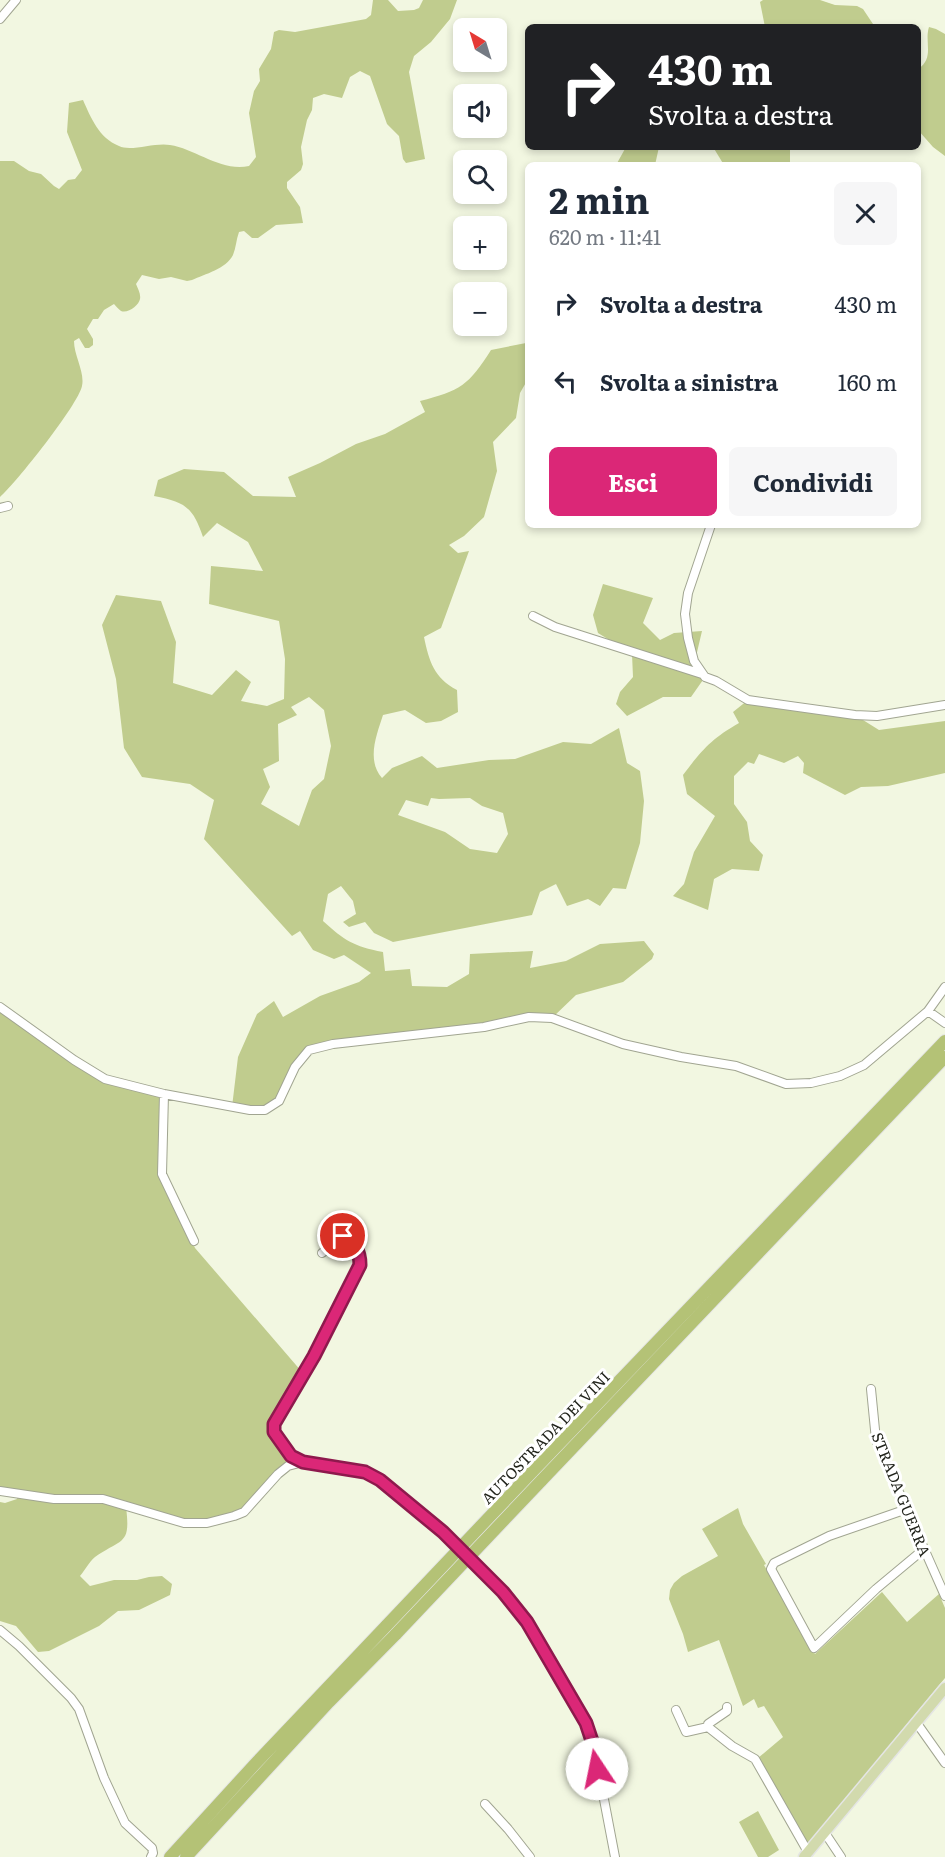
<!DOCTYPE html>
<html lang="it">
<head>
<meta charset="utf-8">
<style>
	:root { --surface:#fff; --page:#f6f6f7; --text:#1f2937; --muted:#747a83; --accent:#db2777 }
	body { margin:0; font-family:Literata,serif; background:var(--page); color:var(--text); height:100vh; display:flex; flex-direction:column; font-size:22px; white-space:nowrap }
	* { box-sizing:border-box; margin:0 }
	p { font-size:20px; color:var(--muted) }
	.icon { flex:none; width:33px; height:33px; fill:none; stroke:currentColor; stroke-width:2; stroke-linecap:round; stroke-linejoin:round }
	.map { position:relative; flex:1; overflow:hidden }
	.sheet { position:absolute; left:525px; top:162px; width:396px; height:366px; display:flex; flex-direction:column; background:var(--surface); border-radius:9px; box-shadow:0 3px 9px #0003 }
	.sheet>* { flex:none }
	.guide { position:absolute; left:525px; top:24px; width:396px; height:126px; border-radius:9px; box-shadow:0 3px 9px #0003; background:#202124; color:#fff; overflow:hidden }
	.needle { width:39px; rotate:322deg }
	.fabs { position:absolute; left:453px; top:18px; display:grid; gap:12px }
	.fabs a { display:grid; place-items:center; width:54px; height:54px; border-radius:9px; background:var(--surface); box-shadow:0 3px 9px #0003; font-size:30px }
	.pin { position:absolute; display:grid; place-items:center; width:51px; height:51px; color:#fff; margin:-26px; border:3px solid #fff; border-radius:50%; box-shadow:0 2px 6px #0007 }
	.me { position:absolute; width:66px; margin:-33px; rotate:349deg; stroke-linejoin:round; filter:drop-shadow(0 0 4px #0008) }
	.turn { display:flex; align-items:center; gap:21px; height:126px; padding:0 24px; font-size:27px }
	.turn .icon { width:78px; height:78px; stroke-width:2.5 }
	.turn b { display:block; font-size:42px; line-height:51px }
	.round { display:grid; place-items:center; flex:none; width:63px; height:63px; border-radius:9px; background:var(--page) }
	.overview { display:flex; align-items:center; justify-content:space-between; height:102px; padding:0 24px }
	h1 { font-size:36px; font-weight:700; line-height:45px }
	.button { display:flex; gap:12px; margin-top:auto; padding:12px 24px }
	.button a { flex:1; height:69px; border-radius:9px; background:var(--accent); color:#fff; font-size:24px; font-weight:700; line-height:69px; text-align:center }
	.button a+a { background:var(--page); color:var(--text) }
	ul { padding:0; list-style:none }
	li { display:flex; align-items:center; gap:18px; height:78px; padding:0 24px }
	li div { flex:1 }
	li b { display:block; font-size:22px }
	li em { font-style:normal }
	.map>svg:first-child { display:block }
</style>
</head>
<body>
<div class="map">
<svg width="945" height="1857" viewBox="0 0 945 1857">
	<rect width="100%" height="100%" fill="#f2f7e1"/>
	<!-- green -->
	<path fill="#c0cc8e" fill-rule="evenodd" d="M373,0h15l10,11 16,-1 5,-2 4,-8h34l-7,19 -19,23 -17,14 -5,16 16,87 -19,4 -3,-4 -4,-23 -12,-12 -17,-48 -10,-5 -10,6 -8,21 -18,-4 -11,4 -1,12 -5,10 -6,27 2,17 -2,6 -14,12v6l13,19 3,16 -27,2 -18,13h-6l-8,-7 -5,1c-3,8 -3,16 -6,23 -7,14 -28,19 -41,25l-5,1 -16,-4 -12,2 -17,-4 -6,9c2,5 5,10 4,15 -1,6 -12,15 -19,12 -3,-2 -5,-5 -7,-7l-10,6 -6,9h-5l-6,10 6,10v6l-4,3h-4l-6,-10 -5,3c0,15 11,31 8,45 -4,19 -66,97 -82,111v-336h14l15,10 12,3 13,12 5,3 9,-9 7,-1 7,-9 -15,-38 2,-29 14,-3c8,18 16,38 36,46 12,6 36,-4 51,-1 26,4 51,27 79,21l7,-9 -7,-44 5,-22 6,-10 -1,-12 12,-20 3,-17 5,-2 16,2 71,-13 5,-4z
		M763,0h57l15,5 22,1 6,3 12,18h-110l-5,-25z
		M929,27l7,2 9,5v122l-12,-9 -15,-17v-61c17,-11 6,-27 11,-42z
		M626,147h33l-4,18h-39z
		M713,147h77v18h-66z
		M526,343l2,2v34l-8,14 -4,25 -23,24 4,29 -13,46 -20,19 -15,9 9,8 11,-2 -28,77 -17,9c5,24 10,41 33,53l1,22 -17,9 -15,2 -21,-13 -22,5c-6,19 -17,45 -1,63l10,-10 30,-12 15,12 52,-8 26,-1 48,-17 28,2 28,-16 8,35 13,8 4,30 -4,42 -14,46 -13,-1 -13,18 -12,-7 -21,7 -11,-22 -16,8 -8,23 -139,27 -19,-9 -9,-11 -16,5 -6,-5 13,-8 -3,-13 -12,-15 -13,8 -5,27c22,20 30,25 60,31l2,19 25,-2 2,17 35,1 22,-13 1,-20 63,-3 -3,17 36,-7 34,-17 44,-3 10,13 -2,5 -29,23 -47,13 -24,23 -243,32 -30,51 -14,9 -33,-3 6,-50 19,-43 17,-13 9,16 37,-21 39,-14 12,-9 -27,-18 -10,4 -21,-9 -13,-19 -8,5 -88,-97 10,-39 -24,-16 -48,-7 -18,-29 -8,-69 -14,-54 14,-30 45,6 15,41 -3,41 39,12 24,-25 15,12 -10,19 26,5 17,-7 1,-40 -6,-38 -70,-17 2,-38 52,5 -15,-29 -31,-19 -14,14c-10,-30 -18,-35 -49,-41l4,-16 26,-11 40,3 29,24 43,1 -8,-20 32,-14 36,-19 29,-10 40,-22 -5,-11c40,-10 49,-16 71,-51zM309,697l15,13 7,36 -7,33 -12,11 -13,36 -38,-22 9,-17 -7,-18 16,-8 -1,-37 19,-9 -6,-8zM431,798l8,1 31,-1 12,8 21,7 5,21 -11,19 -27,-4 -25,-17 -47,-17 8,-15 22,6z
		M603,584l50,14 -10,25 17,17 14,-7 28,-2 -8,34 11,12 -14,20h-28l-36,19 -11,-12 4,-12 13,-15 -1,-23 -34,-21 -5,-18z
		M748,700l107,15 24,15 66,-9v52l-57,13 -27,1 -16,8 -42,-22 1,-10 -6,-7 -14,7 -25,-9 -5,10 -6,-2 -14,14v28l13,18 3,19 13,14 -4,16 -27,-2 -18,10 -6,31 -35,-14 11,-12 10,-32 21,-36 -28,-22 -4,-19c19,-25 28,-36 56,-52l-6,-11z
		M0,1007l105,72 59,15 -2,80 33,74 107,124 -30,52 5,20 13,15 -2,7 -34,35 -20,15 -50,7 -58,-16c5,39 -4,31 -31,50 -6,5 -10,13 -15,19l10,10 24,-6h23l12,-3 13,-1 10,8 -2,11 -31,15 -21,1 -19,15 -50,25 -11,1 -22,-26 -16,-5v-119l5,1 12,-4 1,-5 -18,-3z
		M738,1508l5,16 23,40 -2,1 51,89 67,-62 25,30 32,-28 6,14v70l-136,165 -5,-1 -46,-84 25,-21 -19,-31 -6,2 -4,-9 -11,7 -24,-66 -31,12 -5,-18 -14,-35 1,-9 4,-7 8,-7 36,-20 -16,-27z
		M758,1811l21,39 -11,7h-10l-19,-35z"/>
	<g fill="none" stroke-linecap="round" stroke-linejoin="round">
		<!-- minor casing -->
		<g stroke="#a1a591" stroke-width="10">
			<path id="minor" d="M0,19l16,-19
				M0,508l8,-2
				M711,525l-23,68 -3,21 3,24 6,23 11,16 11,4 32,19 107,15 22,1 68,-11
				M533,616l22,11 147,47
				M0,1007l74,53 31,19 59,15 86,16h15l14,-9 16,-34 14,-17 24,-6 151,-17 45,-10 23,1 71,26 58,13 55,9 50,18 25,-1 29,-7 24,-11 64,-54 17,-24
				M928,1011l17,12
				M164,1094l-2,80 32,67
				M871,1389l5,51 69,156
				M303,1462c-15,-7 -28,-20 -29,-38l40,-68 46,-91 -2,-13 -12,-15h-4l-20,16
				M0,1491l54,8h49l81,24h23l27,-7 10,-4 34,-38 10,-8 15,-4 62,10 15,8 63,52 60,60 24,30 59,101 8,24 21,110
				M907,1509l-78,27 -55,27 -3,6 43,79 62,-59 48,-40
				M0,1630l19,16 52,52 8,11 25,69 21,45 27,25 1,5 -2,4
				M676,1710l10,22 22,-5v-3l19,-13v-4
				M916,1722l29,41
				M708,1727l24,19 23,13 53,93
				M485,1804l23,25 22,28
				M825,1833l16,24"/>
		</g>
		<!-- major casing -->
		<g stroke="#e4e5e4" stroke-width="13">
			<path id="major" d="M804,1857l141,-169"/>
		</g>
		<!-- highway casing -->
		<g stroke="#e4e5e4" stroke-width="14">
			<path id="highway" d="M531,1473l414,-432
				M541,1481l404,-424
				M170,1857l85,-93 132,-139
				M186,1857l143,-155 67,-68"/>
		</g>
		<!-- minor -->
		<use href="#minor" stroke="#fff" stroke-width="8"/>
		<!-- major -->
		<use href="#major" stroke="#d2daad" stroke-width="10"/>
		<!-- highway -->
		<use href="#highway" stroke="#b4c276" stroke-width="12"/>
		<!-- highway-bridge casing -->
		<g stroke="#e4e5e4" stroke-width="14" stroke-linecap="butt">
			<path id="highway-bridge" d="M387,1625l144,-152
				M396,1634l145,-153"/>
		</g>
		<!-- highway-bridge -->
		<use href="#highway-bridge" stroke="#b4c276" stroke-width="12"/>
	</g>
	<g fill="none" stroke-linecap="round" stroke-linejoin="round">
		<!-- route casing -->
		<g stroke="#8e194d" stroke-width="15">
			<path id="route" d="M343,1236c12,6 17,16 17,29l-46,91 -40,68v8l17,24 12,6 62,10 15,8 63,52 60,60 24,30 59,101 8,24 3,22"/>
		</g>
		<!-- route -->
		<use href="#route" stroke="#db2777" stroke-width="10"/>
	</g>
	<g text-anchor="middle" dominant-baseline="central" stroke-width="6" stroke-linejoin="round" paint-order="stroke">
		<!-- street labels -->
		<g font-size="15" fill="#22241c" stroke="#fff">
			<text transform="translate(545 1437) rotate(-46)">AUTOSTRADA DEI VINI</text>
			<text transform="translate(902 1494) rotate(68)">STRADA GUERRA</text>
		</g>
	</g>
</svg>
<div class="fabs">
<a><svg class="needle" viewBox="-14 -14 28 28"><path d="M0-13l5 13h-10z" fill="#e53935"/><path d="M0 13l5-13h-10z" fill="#747a83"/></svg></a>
<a><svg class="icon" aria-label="sound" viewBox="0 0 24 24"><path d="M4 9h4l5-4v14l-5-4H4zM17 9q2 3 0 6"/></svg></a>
<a><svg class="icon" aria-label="search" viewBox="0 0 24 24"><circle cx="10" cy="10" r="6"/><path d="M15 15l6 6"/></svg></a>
<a>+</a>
<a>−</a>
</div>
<div class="pin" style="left:343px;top:1236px;background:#d93025"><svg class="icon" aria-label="arrive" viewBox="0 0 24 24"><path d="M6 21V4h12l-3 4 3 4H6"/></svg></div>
<svg class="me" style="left:597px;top:1769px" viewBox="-20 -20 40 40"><circle r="19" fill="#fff"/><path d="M0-13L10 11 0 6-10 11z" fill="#db2777"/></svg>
<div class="guide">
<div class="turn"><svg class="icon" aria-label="right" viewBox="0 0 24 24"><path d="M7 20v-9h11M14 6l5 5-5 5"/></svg><div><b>430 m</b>Svolta a destra</div></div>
</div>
<section class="sheet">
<div class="overview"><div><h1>2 min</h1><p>620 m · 11:41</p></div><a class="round"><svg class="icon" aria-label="close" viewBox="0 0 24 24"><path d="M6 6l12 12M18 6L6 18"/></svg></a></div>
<ul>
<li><svg class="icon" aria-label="right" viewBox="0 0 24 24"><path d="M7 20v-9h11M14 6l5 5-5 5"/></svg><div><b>Svolta a destra</b></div><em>430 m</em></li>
<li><svg class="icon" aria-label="left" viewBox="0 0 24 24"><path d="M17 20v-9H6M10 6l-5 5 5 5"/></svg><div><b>Svolta a sinistra</b></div><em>160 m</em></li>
</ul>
<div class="button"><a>Esci</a><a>Condividi</a></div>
</section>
</div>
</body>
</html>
